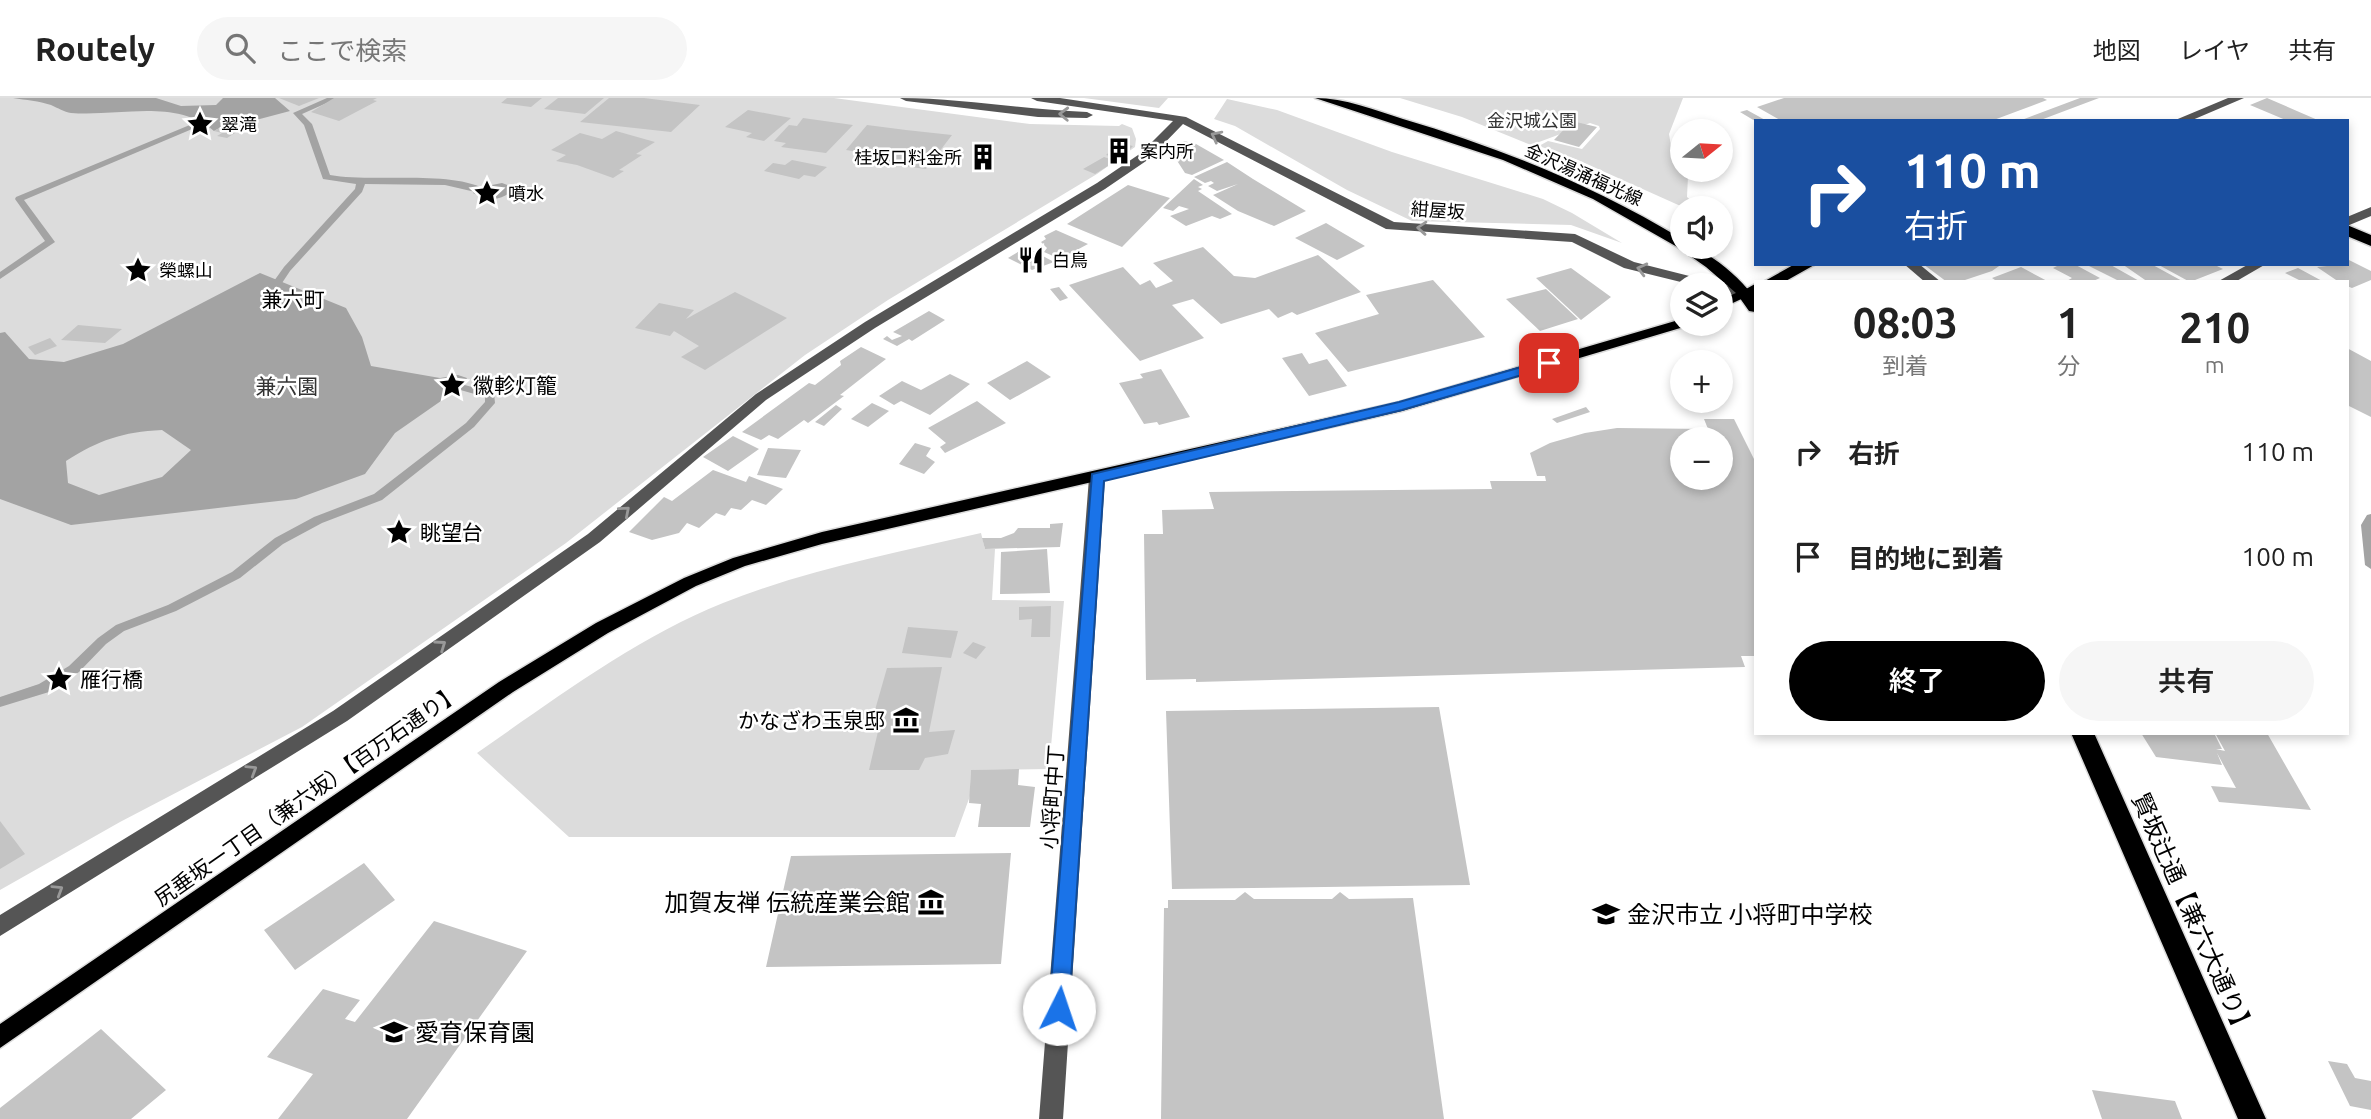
<!DOCTYPE html>
<html lang="ja">
<head>
<meta charset="utf-8">
<style>
	:root { --surface:#fff; --page:#f6f6f6; --text:#222; --muted:#767676; --line:#e0e0e0; --accent:#000 }
	body { margin:0; font-family:Ubuntu,"Noto Sans JP",sans-serif; background:var(--page); color:var(--text); height:100vh; display:flex; flex-direction:column; font-size:26px; white-space:nowrap }
	* { box-sizing:border-box; margin:0 }
	p { font-size:23px; color:var(--muted) }
	.icon { flex:none; width:38px; height:38px; fill:none; stroke:currentColor; stroke-width:2; stroke-linecap:round; stroke-linejoin:round }
	.map { position:relative; flex:1; overflow:hidden }
	.side { position:absolute; left:1754px; top:182px; width:595px; height:455px; display:flex; flex-direction:column; background:var(--surface); border-radius:0px; box-shadow:0 4px 10px #0003 }
	.side>* { flex:none }
	.guide { position:absolute; left:1754px; top:21px; width:595px; height:147px; border-radius:0px; box-shadow:0 4px 10px #0003; background:#1a4fa0; color:#fff; overflow:hidden }
	.needle { width:46px; rotate:72deg }
	.tools { position:absolute; left:1670px; top:21px; display:grid; gap:14px }
	.tools a { display:grid; place-items:center; width:63px; height:63px; border-radius:50%; background:var(--surface); box-shadow:0 4px 10px #0003; font-size:35px }
	.pin { position:absolute; display:grid; place-items:center; width:60px; height:60px; color:#fff; margin:-30px; border-radius:14px; box-shadow:0 4px 10px #0006 }
	.me { position:absolute; width:77px; margin:-38px; rotate:4deg; stroke-linejoin:round; filter:drop-shadow(0 0 5px #0008) }
	.turn { display:flex; align-items:center; gap:24px; height:147px; padding:0 35px; font-size:32px }
	.turn .icon { width:91px; height:91px; stroke-width:2.5 }
	.turn b { display:block; font-size:49px; line-height:60px }
	.eta { display:flex; justify-content:space-evenly; align-items:center; height:119px; text-align:center }
	.eta b { font-size:42px; font-weight:600; line-height:49px }
	.cta { display:flex; gap:14px; margin-top:auto; padding:14px 35px }
	.cta a { flex:1; height:80px; border-radius:42px; background:var(--accent); color:#fff; font-size:28px; font-weight:600; line-height:80px; text-align:center }
	.cta a+a { background:var(--page); color:var(--text) }
	ul { padding:0; list-style:none }
	li { display:flex; align-items:center; gap:21px; height:105px; padding:0 35px }
	li div { flex:1 }
	li b { display:block; font-size:26px }
	li em { font-style:normal }
	header { display:flex; align-items:center; gap:42px; box-sizing:border-box; height:98px; padding:0 35px; background:var(--surface); border-bottom:2px solid var(--line) }
	header strong { font-size:33px }
	nav { display:flex; gap:38px; margin-inline-start:auto; font-size:24px }
	.search { width:490px; height:63px; background:var(--page); display:flex; align-items:center; gap:18px; box-sizing:border-box; padding:0 24px; border-radius:38px; color:var(--muted); font-size:26px }
	.map>svg:first-child { display:block }
</style>
</head>
<body>
<header>
<strong>Routely</strong>
<div class="search"><svg class="icon" aria-label="search" viewBox="0 0 24 24"><circle cx="10" cy="10" r="6"/><path d="M15 15l6 6"/></svg>ここで検索</div>
<nav><a>地図</a><a>レイヤ</a><a>共有</a></nav>
</header>
<div class="map">
<svg width="2371" height="1021" viewBox="0 0 2371 1021">
	<rect width="100%" height="100%" fill="#fff"/>
	<!-- green -->
	<path fill="#dcdcdc" d="M0,0h834l196,26 89,2 3,-2 10,4 4,11 -1,8 -38,27 -209,126 -83,55 -239,188 -264,184 -182,95 -120,68z
		M1084,0h84l-9,10z
		M1400,0h283l-14,36 5,30 14,12 -1,21 13,11h-15l-107,-48 -39,-14 9,-5 34,8 18,-20 -1,-3 -9,-3 -59,22 -69,-28z
		M1227,1l50,11 115,42 151,47 29,14 50,30 -51,-18 -159,-4 -65,-31 -112,-64 -21,-7z
		M981,435l4,16h10l-3,51 72,1 -15,168 -78,1 -1,26 -15,41h-386l-92,-84c78,-54 157,-114 246,-150 83,-33 171,-50 258,-70z"/>
	<!-- water -->
	<path fill="#a3a3a3" fill-rule="evenodd" d="M13,0h143l25,8 35,-1 7,-7h52l15,13 -34,9 -19,-2 -23,13c-39,-33 -96,-14 -143,-18 -7,-1 -13,-5 -20,-8 -12,-4 -25,-5 -38,-7z
		M502,85l13,5c-13,13 -25,14 -42,5l4,-5z
		M260,175l86,35 16,29 9,29 69,12 18,-3 9,3 -6,9 -66,46 -30,41 -69,25 -225,26 -71,-26v-166l5,-1 24,27 35,3 59,-18zM162,332l29,20 -29,27 -63,18 -31,-12 -2,-22c33,-21 56,-29 96,-31z"/>
	<g fill="none" stroke-linecap="round" stroke-linejoin="round">
		<!-- stream -->
		<path fill="#a3a3a3" fill-rule="evenodd" d="M327,0h11l-36,16 10,10 18,51c43,8 124,-6 158,16l-4,3 -39,-9 -80,-1 -3,8 -72,79 -8,12h-6l-2,-2 10,-14 71,-78 1,-5 -33,-5 -19,-54 -11,-12z
			M197,24l7,2 -180,76 31,42 -55,37v-7l45,-31 -30,-42 1,-2z
			M461,286l33,9 1,10 -21,24 -92,73 -60,23 -39,21 -43,34 -64,33 -52,20 -18,13 -27,28 -30,20 -49,15v-10l39,-13 30,-18 29,-28 18,-13 52,-20 64,-33 43,-34 39,-21 60,-23 92,-71 19,-21v-5l-28,-8v-4z
			M2371,416v55l-6,-4 -4,-40 6,-10z"/>
	</g>
	<!-- building -->
	<path fill="#c4c4c4" fill-rule="evenodd" d="M279,0h40l-20,8z
		M334,0h43l-4,2 4,1 -38,20 -28,-9z
		M507,0h35l-11,9 -30,-4z
		M558,0h46l-19,16 -41,-5z
		M609,0h35l56,7 -29,27 -91,-10z
		M1784,0h259l4,2 -56,21h-209l-25,-14z
		M2080,0h19l-61,23h-19z
		M2267,0l53,23h-32l-38,-16z
		M748,12l43,8 -27,23 -18,-4 6,-4 -27,-6z
		M1747,12l20,11h-12l-15,-9z
		M237,20l19,2 -29,18 -10,-2 5,-3 -8,-2z
		M803,20l50,7 -27,28 -45,-6 5,-4 -12,-2 15,-16 8,1z
		M1572,23l25,6 -18,20 -25,-7z
		M867,27l39,5 46,5 -26,34 -47,-6 5,-7 -38,-6z
		M616,33l39,11 -19,12 6,1 -23,15 5,1 -11,7 -36,-13 -21,-4 10,-6 -15,-5 29,-17 22,6z
		M1184,43l12,3 28,16 -32,15 -7,-2 -11,-17z
		M1119,45l14,3 -13,13 -14,-4z
		M978,53l16,2 -6,10 -16,-2z
		M1104,59l12,4 -21,13 -12,-5z
		M792,62l35,7 -12,10 -11,-2 -5,4 -35,-8 9,-8 12,2z
		M1227,64l26,17 53,32 -32,15 -36,-15 -25,-16 25,-11 -21,7 -9,-5 6,-3 -3,-2 -6,2 -11,-6z
		M1194,81l9,6 -5,2 4,2 -4,2 34,23 -12,5 -8,-3 -26,10 -16,-10 19,-7 -10,-3 -6,5 -10,-3z
		M1128,87l42,13 -48,49 -55,-23z
		M1326,125l39,23 -28,14 -42,-22z
		M1056,132l32,14 -28,15 -16,-7 3,-4 -6,-6 5,-3 -2,-3z
		M1026,149l28,15 -22,8 -24,-12z
		M1203,149l31,29 21,2 63,-23 43,37 -64,23 -5,-3 -14,6 -9,-9 -48,15 -28,-25 -21,6 32,33 -64,23 -71,-76 54,-18 17,18 10,-5 6,8 17,-7 -20,-18z
		M2347,161l24,12v9l-19,8 -5,-2v-4h-8l-22,-15 30,-3z
		M1923,166h79l-10,7 -33,11h-12z
		M2061,166h13l26,14 -9,4h-26l7,-4 -19,-10z
		M2092,166h17l32,18h-20l-32,-16z
		M2122,166h29l33,18h-36z
		M2157,166h56l10,5 -33,13z
		M2021,169l28,15h-51l-6,-4z
		M1571,170l40,29 -30,23 -45,-42z
		M2298,170l26,14h-21l-18,-9z
		M1433,182l52,57 -137,35 -33,-39 64,-19 -13,-19z
		M1059,189l9,11 -8,3 -10,-12z
		M1546,191l32,30 -38,12 -34,-32z
		M735,194l52,26 -82,52 -24,-13 18,-11 -25,-15 -4,5 -35,-8 24,-25 35,7 -8,9z
		M929,213l16,9 -33,21 -3,-2 -12,7 -14,-7 4,-3 5,4 10,-4 -9,-4z
		M78,227l44,4 -17,14 -44,-3z
		M50,240l7,8 -22,9 -7,-8z
		M861,249l25,12 -46,36 4,1 -36,27 -4,-3 -26,19 -9,-4 -8,5 -19,-8 67,-49 6,2 26,-20 -1,-4z
		M2347,250l24,13v56l-24,-12z
		M1302,255l7,11 18,-5 20,27 -38,10 -27,-38z
		M1027,263l24,16 -41,23 -23,-17z
		M1161,271l29,48 -31,8 -2,-3 -13,2 -25,-41 24,-5 -3,-4z
		M950,276l20,10 -40,31 -29,-14 -7,4 -15,-9 23,-15 19,9z
		M977,303l29,22 -61,30 -5,-6 6,-4 -18,-15z
		M872,305l17,8 -21,16 -17,-8z
		M836,307l6,4 -18,17 -9,-4z
		M1586,309l4,5 -33,11 -5,-4z
		M1704,321h30l21,42v195h-14l4,11 -549,15v-3l-50,1 -2,-146h19l-1,-24 52,-1 -5,-17 283,-3 -2,-8h56l-1,-5h-8l-7,-23 20,-10 35,-10 32,-5 91,1zM1682,341h38v39h-38z
		M733,338l26,13 -31,22 -25,-14z
		M915,345l16,5 -5,8 9,6 -11,12 -25,-10z
		M768,350l33,2 -15,28 -29,-3z
		M713,372l33,12 3,-6 34,13 -17,16 -14,-5 -11,10 -10,-2 -6,8 -9,-3 -17,15 -12,-5 -8,10 -27,7 -23,-8 35,-35 8,4z
		M1063,425l-3,24 -75,2 -3,-11h19l13,-5 4,-5h32v-4z
		M1047,451l3,44 -50,1 1,-42z
		M1051,508l-1,31h-19l1,-18 -13,1v-13z
		M908,529l50,4 -7,27 -49,-5z
		M973,544l13,5 -10,12 -13,-6z
		M942,569l-13,65 26,-2 -7,24 -23,4 -6,12h-50l14,-60h-8l12,-42z
		M1439,609l31,178 -298,4 -6,-178z
		M2141,635h73l8,16h-6l9,2 -10,-18h52l44,77 -92,-8 -8,-16 25,2 -19,-35 5,12 -66,-8z
		M1019,671l-1,16 17,2 -5,40h-52l3,-23 -12,-1 2,-33z
		M0,723l25,33 -25,15z
		M1011,755l-10,111 -235,3 25,-111z
		M364,765l31,37 -100,70 -31,-40z
		M1245,794l9,7h78l8,-7 9,7 64,-1 31,221h-283l3,-211h4v-8h67z
		M434,823l93,30 -120,168h-129l35,-45 -46,-17 56,-68 37,11 -15,19 10,3z
		M101,931l65,61 -35,29h-131v-11z
		M2328,963l19,3 8,14 16,3v29l-21,-4z
		M2092,992l83,11 7,18h-80z"/>
	<g fill="none" stroke-linecap="round" stroke-linejoin="round">
		<!-- major casing -->
		<g stroke="#dbdbdb" stroke-width="3">
			<path id="major" d="M1315,0c30,0 60,12 88,21 98,29 191,67 279,120v8c25,0 54,28 70,47l-32,15v-9l16,-7 -30,-26 -27,-19 -86,-49 -90,-39z
				M1682,221v5h6l-1,2 -285,85 -580,133 -77,22 -49,20 -88,47 -95,59 -513,356v-24l499,-342 97,-59 88,-45 49,-20 89,-26 577,-130z"/>
		</g>
		<!-- highway casing -->
		<g stroke="#dbdbdb" stroke-width="3">
			<path id="highway" d="M2347,127l24,10v11l-24,-10z
				M1795,166h21l-32,18h-21z
				M1755,186v28l-6,-1 -12,-17z
				M2071,635h23l172,386h-28z"/>
		</g>
		<!-- minor -->
		<path fill="#555" fill-rule="evenodd" d="M900,0c63,0 124,12 187,14l6,3 -6,3 -49,-1 -132,-16z
			M1031,0h29l126,19 208,105 181,12 59,28 79,20 2,3h-22l-69,-17 -52,-26 -186,-13 -203,-105 -34,35 -44,30 -230,139 -109,72 -166,142 -253,179 -347,215v-21l333,-204 255,-177 168,-140 109,-72 232,-139 44,-30 32,-32 -136,-20z
			M2228,0h16l-54,23h-17z
			M2371,109v9l-24,10v-9z
			M1904,166h15l22,18h-16z
			M2249,166h17l-31,18h-18z
			M1720,186l30,7 2,3 -7,4 -25,-6v-7h-5z
			M1097,375l8,5 -42,641h-24l50,-641z"/>
		<!-- major -->
		<use href="#major" fill="#000" fill-rule="evenodd"/>
		<!-- highway -->
		<use href="#highway" fill="#000" fill-rule="evenodd"/>
	</g>
	<!-- one-way arrows -->
	<defs><path id="oneway-chevron" d="M-2-3.5L2.5 0L-2 3.5" fill="none" stroke-width="1.6" stroke-linecap="round" stroke-linejoin="round" transform="scale(1.75)"/></defs>
	<g stroke="#999">
		<use href="#oneway-chevron" transform="translate(1064 16) rotate(-178)"/>
		<use href="#oneway-chevron" transform="translate(1216 38) rotate(-153)"/>
		<use href="#oneway-chevron" transform="translate(1422 130) rotate(-176)"/>
		<use href="#oneway-chevron" transform="translate(1642 171) rotate(-166)"/>
		<use href="#oneway-chevron" transform="translate(625 413) rotate(-41)"/>
		<use href="#oneway-chevron" transform="translate(441 547) rotate(-35)"/>
		<use href="#oneway-chevron" transform="translate(252 672) rotate(-32)"/>
		<use href="#oneway-chevron" transform="translate(58 792) rotate(-32)"/>
	</g>
	<!-- route -->
	<path fill="#1a73e8" stroke="#114b97" stroke-width="2" d="M1549,261l4,1v6l-151,44 -298,71 -35,528 -2,7 -8,3 -7,-3 -3,-7 43,-535 307,-72z"/>
	<!-- icons -->
	<defs>
		<g id="sight-bare" transform="scale(2.1)"><path d="M0-6L1.8-2.2L6-1.7L2.9 1.2L3.7 5.4L0 3.3L-3.7 5.4L-2.9 1.2L-6-1.7L-1.8-2.2Z" fill="#000" stroke="#fff" stroke-width="2.5" paint-order="stroke"/></g>
		<g id="building-bare" transform="scale(2.1)"><path d="M-4-6H4V6H1V3H-1V6H-4ZM-2.5-4.3h1.7v1.8h-1.7ZM.8-4.3h1.7v1.8H.8ZM-2.5-1h1.7V.8h-1.7ZM.8-1h1.7V.8H.8Z" fill="#000" stroke="#fff" stroke-width="2.5" paint-order="stroke"/></g>
		<g id="restaurant-bare" transform="scale(2.1)"><path d="M-5-6h1v4h1v-4h1v4h1v-4h1v5L-1.5 .5V6h-2V.5L-5-1ZM5-6V6H3V1.5H1.5Q1.5-4 5-6Z" fill="#000" stroke="#fff" stroke-width="2.5" paint-order="stroke"/></g>
		<g id="museum-bare" transform="scale(2.1)"><path d="M0-6L6-3V-2H-6V-3ZM-5-1h2V3h-2ZM-1-1h2V3h-2ZM3-1h2V3H3ZM-6 4H6V6H-6Z" fill="#000" stroke="#fff" stroke-width="2.5" paint-order="stroke"/></g>
		<g id="school-bare" transform="scale(2.1)"><path d="M0-5L7-2L0 1L-7-2ZM-4 1L0 2.5L4 1V4Q0 6-4 4Z" fill="#000" stroke="#fff" stroke-width="2.5" paint-order="stroke"/></g>
	</defs>
	<g fill-rule="evenodd">
		<use href="#sight-bare" x="200" y="26"/>
		<use href="#building-bare" x="1119" y="53"/>
		<use href="#building-bare" x="983" y="59"/>
		<use href="#sight-bare" x="487" y="95"/>
		<use href="#restaurant-bare" x="1031" y="162"/>
		<use href="#sight-bare" x="138" y="172"/>
		<use href="#sight-bare" x="452" y="287"/>
		<use href="#sight-bare" x="399" y="434"/>
		<use href="#sight-bare" x="59" y="581"/>
		<use href="#museum-bare" x="906" y="622"/>
		<use href="#museum-bare" x="931" y="804"/>
		<use href="#school-bare" x="1606" y="816"/>
		<use href="#school-bare" x="394" y="934"/>
	</g>
	<g text-anchor="middle" dominant-baseline="central" stroke-width="5" stroke-linejoin="round" paint-order="stroke">
		<!-- far-park labels -->
		<g font-size="18" fill="#333" stroke="#fff">
			<text x="1532" y="22">金沢城公園</text>
		</g>
		<!-- far-poi labels -->
		<g font-size="18" fill="#000" stroke="#fff" text-anchor="start">
			<text x="221" y="26">翠滝</text>
			<text x="1140" y="53">案内所</text>
			<text x="962" y="59" text-anchor="end">桂坂口料金所</text>
			<text x="508" y="95">噴水</text>
			<text x="1052" y="162">白鳥</text>
			<text x="159" y="172">榮螺山</text>
		</g>
		<!-- far-street labels -->
		<g font-size="18" fill="#000" stroke="#fff">
			<text transform="translate(1584 76) rotate(24)">金沢湯涌福光線</text>
			<text transform="translate(1438 112) rotate(4)">紺屋坂</text>
		</g>
		<!-- far-quarter labels -->
		<g font-size="21" fill="#000" stroke="#fff">
			<text x="293" y="201">兼六町</text>
		</g>
		<!-- poi labels -->
		<g font-size="21" fill="#000" stroke="#fff" text-anchor="start">
			<text x="473" y="287">徽軫灯籠</text>
			<text x="420" y="434">眺望台</text>
			<text x="80" y="581">雁行橋</text>
			<text x="885" y="622" text-anchor="end">かなざわ玉泉邸</text>
		</g>
		<!-- park labels -->
		<g font-size="21" fill="#333" stroke="#fff">
			<text x="287" y="288">兼六園</text>
		</g>
		<!-- street labels -->
		<g font-size="21" fill="#000" stroke="#fff">
			<text transform="translate(307 697) rotate(-35)">尻垂坂一丁目（兼六坂）【百万石通り】</text>
			<text transform="translate(1052 699) rotate(-86)">小将町中丁</text>
		</g>
		<!-- near-poi labels -->
		<g font-size="24" fill="#000" stroke="#fff" text-anchor="start">
			<text x="910" y="804" text-anchor="end">加賀友禅 伝統産業会館</text>
			<text x="1627" y="816">金沢市立 小将町中学校</text>
			<text x="415" y="934">愛育保育園</text>
		</g>
		<!-- near-street labels -->
		<g font-size="24" fill="#000" stroke="#fff">
			<text transform="translate(2193 817) rotate(66)">賢坂辻通【兼六大通り】</text>
		</g>
	</g>
</svg>
<div class="tools">
<a><svg class="needle" viewBox="-14 -14 28 28"><path d="M0-13l5 13h-10z" fill="#e53935"/><path d="M0 13l5-13h-10z" fill="#767676"/></svg></a>
<a><svg class="icon" aria-label="sound" viewBox="0 0 24 24"><path d="M4 9h4l5-4v14l-5-4H4zM17 9q2 3 0 6"/></svg></a>
<a><svg class="icon" aria-label="layers" viewBox="0 0 24 24"><path d="M12 4l9 5-9 5-9-5zM3 14l9 5 9-5"/></svg></a>
<a>+</a>
<a>−</a>
</div>
<div class="pin" style="left:1549px;top:265px;background:#d93025"><svg class="icon" aria-label="arrive" viewBox="0 0 24 24"><path d="M6 21V4h12l-3 4 3 4H6"/></svg></div>
<svg class="me" style="left:1059px;top:911px" viewBox="-20 -20 40 40"><circle r="19" fill="#fff"/><path d="M0-13L10 11 0 6-10 11z" fill="#1a73e8"/></svg>
<div class="guide">
<div class="turn"><svg class="icon" aria-label="right" viewBox="0 0 24 24"><path d="M7 20v-9h11M14 6l5 5-5 5"/></svg><div><b>110 m</b>右折</div></div>
</div>
<section class="side">
<div class="eta">
<div><b>08:03</b><p>到着</p></div>
<div><b>1</b><p>分</p></div>
<div><b>210</b><p>m</p></div>
</div>
<ul>
<li><svg class="icon" aria-label="right" viewBox="0 0 24 24"><path d="M7 20v-9h11M14 6l5 5-5 5"/></svg><div><b>右折</b></div><em>110 m</em></li>
<li><svg class="icon" aria-label="arrive" viewBox="0 0 24 24"><path d="M6 21V4h12l-3 4 3 4H6"/></svg><div><b>目的地に到着</b></div><em>100 m</em></li>
</ul>
<div class="cta"><a>終了</a><a>共有</a></div>
</section>
</div>
</body>
</html>
